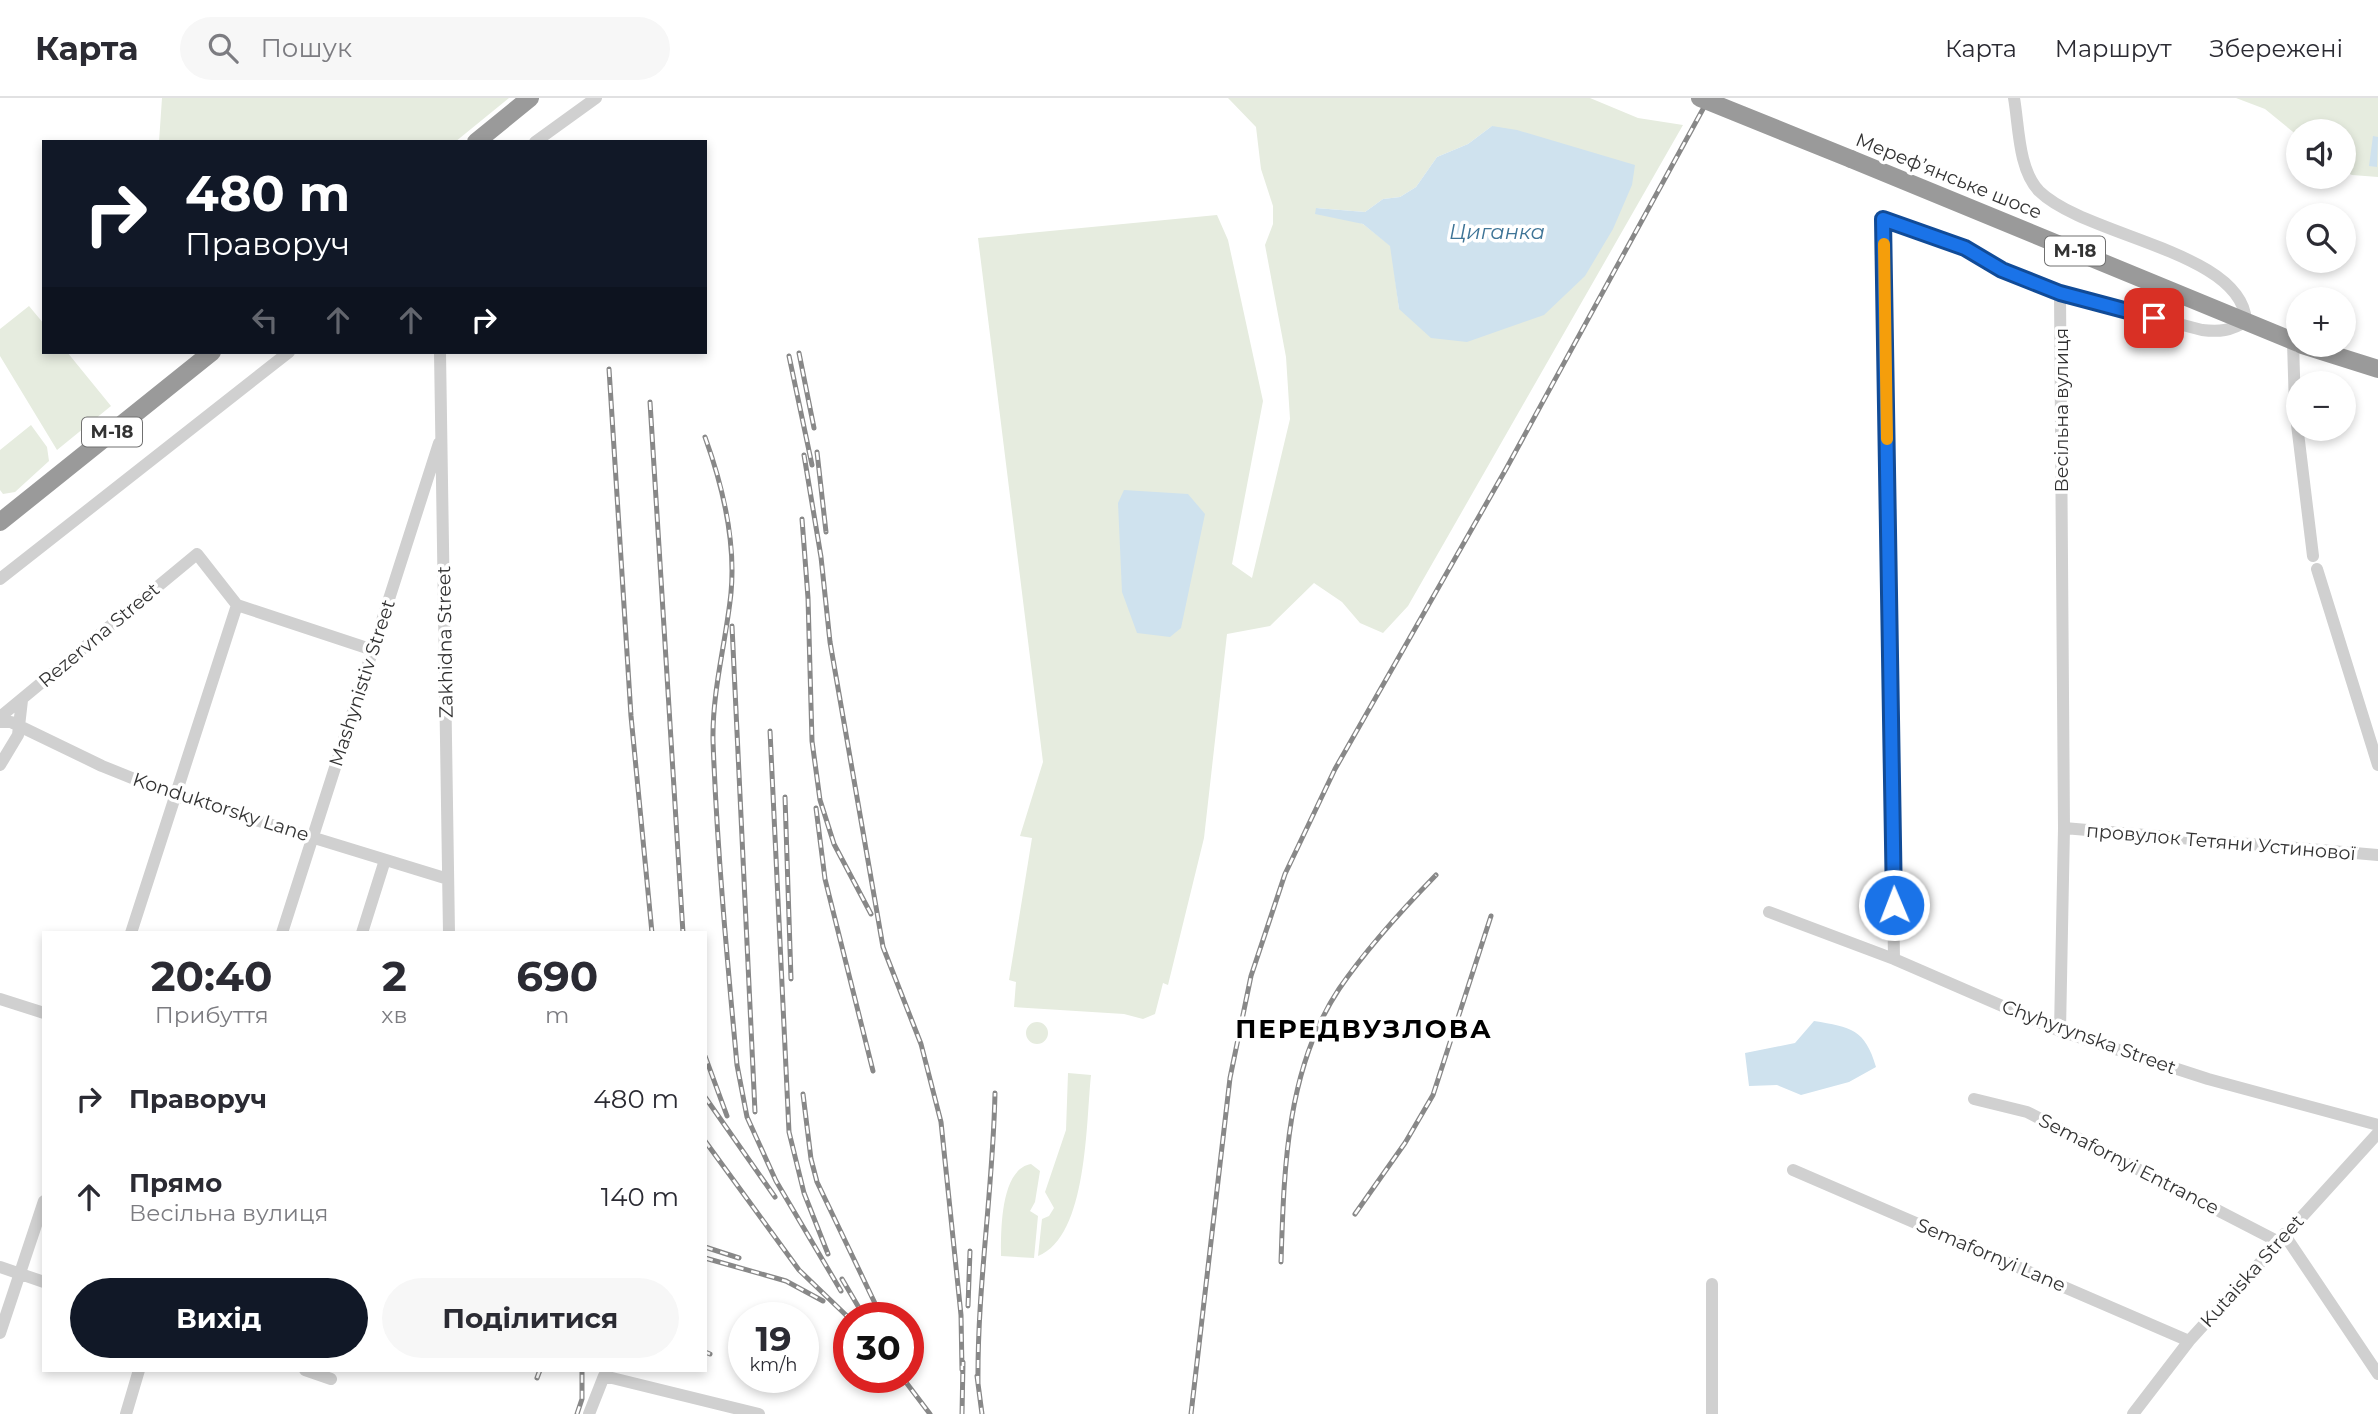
<!DOCTYPE html>
<html lang="uk">
<head>
<meta charset="utf-8">
<style>
	:root { --surface:#fff; --page:#f7f7f7; --text:#2b2b33; --muted:#7c7c81; --line:#e1e1e2; --accent:#111827 }
	body { margin:0; font-family:Montserrat,sans-serif; background:var(--page); color:var(--text); height:100vh; display:flex; flex-direction:column; font-size:26px; white-space:nowrap }
	* { box-sizing:border-box; margin:0 }
	p { font-size:23px; color:var(--muted) }
	.icon { flex:none; width:38px; height:38px; fill:none; stroke:currentColor; stroke-width:2; stroke-linecap:round; stroke-linejoin:round }
	.map { position:relative; flex:1; overflow:hidden }
	.panel { position:absolute; left:42px; top:833px; width:665px; height:441px; display:flex; flex-direction:column; background:var(--surface); border-radius:0px; box-shadow:0 4px 10px #0003 }
	.panel>* { flex:none }
	.banner { position:absolute; left:42px; top:42px; width:665px; height:214px; border-radius:0px; box-shadow:0 4px 10px #0003; background:#111827; color:#fff; overflow:hidden }
	.controls { position:absolute; left:2286px; top:21px; display:grid; gap:14px }
	.controls a { display:grid; place-items:center; width:70px; height:70px; border-radius:50%; background:var(--surface); box-shadow:0 4px 10px #0003; font-size:35px }
	.speed { position:absolute; left:728px; top:1204px; display:flex; gap:14px; font-size:35px; font-weight:700; text-align:center }
	.speed>* { display:grid; place-content:center; width:91px; height:91px; border-radius:50%; background:var(--surface); box-shadow:0 4px 10px #0003; line-height:1 }
	.speed small { font-size:18px; font-weight:400 }
	.speed .limit { border:10px solid #d22; background:#fff; color:#111 }
	.pin { position:absolute; display:grid; place-items:center; width:60px; height:60px; color:#fff; margin:-30px; border-radius:14px; box-shadow:0 4px 10px #0006 }
	.me { position:absolute; width:77px; margin:-38px; rotate:359deg; stroke-linejoin:round; filter:drop-shadow(0 0 5px #0008) }
	.turn { display:flex; align-items:center; gap:24px; height:147px; padding:0 28px; font-size:32px }
	.turn .icon { width:91px; height:91px; stroke-width:2.5 }
	.turn b { display:block; font-size:49px; line-height:60px }
	.lanes { display:flex; align-items:center; height:66px; padding:0 28px; background:#0003; justify-content:center; gap:35px; direction:ltr }
	.lanes .off { opacity:.35 }
	.eta { display:flex; justify-content:space-evenly; align-items:center; height:119px; text-align:center }
	.eta b { font-size:42px; font-weight:700; line-height:49px }
	.button { display:flex; gap:14px; margin-top:auto; padding:14px 28px }
	.button a { flex:1; height:80px; border-radius:42px; background:var(--accent); color:#fff; font-size:28px; font-weight:700; line-height:80px; text-align:center }
	.button a+a { background:var(--page); color:var(--text) }
	ul { padding:0; list-style:none }
	li { display:flex; align-items:center; gap:21px; height:98px; padding:0 28px }
	li div { flex:1 }
	li b { display:block; font-size:26px }
	li em { font-style:normal }
	header { display:flex; align-items:center; gap:42px; box-sizing:border-box; height:98px; padding:0 35px; background:var(--surface); border-bottom:2px solid var(--line) }
	header strong { font-size:33px }
	nav { display:flex; gap:38px; margin-inline-start:auto; font-size:24px }
	.search { width:490px; height:63px; background:var(--page); display:flex; align-items:center; gap:18px; box-sizing:border-box; padding:0 24px; border-radius:38px; color:var(--muted); font-size:26px }
	.map>svg:first-child { display:block }
</style>
</head>
<body>
<header>
<strong>Карта</strong>
<div class="search"><svg class="icon" aria-label="search" viewBox="0 0 24 24"><circle cx="10" cy="10" r="6"/><path d="M15 15l6 6"/></svg>Пошук</div>
<nav><a>Карта</a><a>Маршрут</a><a>Збережені</a></nav>
</header>
<div class="map">
<svg width="2378" height="1316" viewBox="0 0 2378 1316">
	<rect width="100%" height="100%" fill="#fff"/>
	<!-- green -->
	<path fill="#e6ecdf" fill-rule="evenodd" d="M162,0h347l-54,44h-296z
		M1228,0h362l48,20 45,7 -275,481 -25,27 -23,-10 -18,-21 -28,-19 -44,43 -43,8 -23,204 -36,147 -5,-2 -8,31 -12,5 -19,-5 -110,-7 2,-25 -7,-2 23,-142 -12,-2 23,-74 -65,-524 239,-23 11,25 35,161 -31,163 20,14 38,-159 -4,-62 -21,-112 8,-21v-18l-12,-37 -5,-42zM1492,28l-93,183 -8,-63 -28,-22 -47,-16 49,4 18,-13 17,-2 16,-10 21,-30 31,-13z
		M2236,0h142v79l-26,-2 -9,-4v-40h-45v5l-33,-27z
		M29,208l15,18v28h23l44,54 -54,44 -57,-94v-27z
		M31,327l16,22 2,14 -34,31 -12,2 -3,-4v-40z
		M1026 935a11 11 0 1 1 22 0a11 11 0 1 1-22 0Z
		M1068,975l23,2c-5,45 -3,162 -53,181l4,-37 7,-3 5,-8 -9,-16 21,-62z
		M1031,1066l9,7 -5,31 -5,9 8,5 -4,42 -33,-2c0,-24 -1,-87 30,-92z"/>
	<!-- water -->
	<path fill="#cfe2ee" d="M1492,28l25,4 118,35 -3,20 -19,44 -28,47 -41,39 -77,27 -36,-4 -32,-29 -9,-63 -27,-22 -48,-10 1,-6 49,4 18,-13 17,-2 16,-10 21,-30 31,-13z
		M2373,38l5,1 -1,30 -8,-1z
		M1124,392l64,4 17,20 -24,114 -11,9 -33,-4 -15,-41 -4,-89z
		M1814,923c37,6 51,8 62,46l-27,15 -48,13 -24,-10 -28,1 -4,-33 50,-10z"/>
	<g fill="none" stroke-linecap="round" stroke-linejoin="round">
		<!-- minor -->
		<path stroke="#d0d0d0" stroke-width="12" d="M535,44l61,-44
			M2293,244l2,66 18,148
			M440,254l9,581
			M2317,471l61,196
			M0,481l289,-227
			M237,507l136,45
			M0,619l197,-163 40,51 -106,328
			M0,624h11l91,44 72,29 274,84
			M0,667l18,-30 4,-35
			M2064,730l314,27
			M1769,814l125,47 166,72 148,48 170,46
			M282,835l157,-490
			M362,835l23,-73
			M1894,861l-11,-740 82,29 37,22 58,23 142,37c17,2 29,1 44,-9 -4,-70 -160,-84 -207,-130 -21,-22 -20,-65 -25,-93
			M0,901l44,14
			M2060,933l4,-203 -4,-535
			M1974,1001l53,13 252,130
			M1793,1072l396,171
			M2284,1136l94,140
			M0,1169l44,15
			M1712,1186v130
			M0,1235l44,-132
			M305,1272l26,9
			M126,1316l13,-44
			M589,1316l15,-38 155,38
			M2133,1316l56,-73 189,-208"/>
		<!-- highway -->
		<path stroke="#9a9a9a" stroke-width="18" d="M476,44l54,-44
			M1851,61l447,184
			M2302,247l76,24
			M0,424l212,-170"/>
		<!-- rail casing -->
		<g stroke="#888" stroke-width="5">
			<path id="rail" d="M799,255l15,75
				M789,258l23,109
				M609,271l22,347 21,217
				M650,304l33,531
				M705,339c18,50 31,103 26,156 -5,49 -19,98 -18,148 4,108 14,217 24,324l10,52 29,64 65,110
				M817,354l9,80
				M804,357l17,102 9,85 53,305 38,97 20,78 20,193 1,55
				M802,421l6,79 4,143 8,59 14,44 37,70
				M732,528l23,486
				M770,633l19,401 15,61 24,61
				M785,699l6,182
				M816,710l9,71 48,192
				M705,958l22,60
				M803,996l8,65 6,23 65,136
				M705,999l70,100
				M705,1043l94,129 50,48
				M1355,1116l50,-71 28,-48 58,-179
				M705,1149l34,11
				M705,1160l81,23 37,20
				M1281,1164c3,-92 5,-193 58,-273 28,-41 62,-78 97,-114
				M842,1181l23,39
				M968,1208l2,-55
				M705,1254l5,2
				M977,1278l5,38
				M902,1279l28,37
				M537,1280l3,-8
				M978,1286c-1,-97 15,-193 17,-291
				M577,1316l5,-15v-29
				M962,1316l1,-52
				M1191,1316l39,-336 21,-102 34,-102 50,-105 171,-300 203,-371"/>
		</g>
		<!-- rail -->
		<use href="#rail" stroke="#fff" stroke-width="2.5" stroke-dasharray="8" stroke-linecap="butt"/>
		<!-- highway-bridge -->
		<path stroke="#9a9a9a" stroke-width="18" d="M1700,0l151,61"/>
	</g>
	<g fill="none" stroke-linecap="round" stroke-linejoin="round">
		<!-- route casing -->
		<g stroke="#114b97" stroke-width="18">
			<path id="route" d="M1894,807l-11,-686 82,29 37,22 58,23 94,25"/>
		</g>
		<!-- route -->
		<use href="#route" stroke="#1a73e8" stroke-width="12"/>
		<!-- slow -->
		<path stroke="#f59e0b" stroke-width="12" d="M1884,146l3,195"/>
	</g>
	<g text-anchor="middle" dominant-baseline="central" stroke-width="7" stroke-linejoin="round" paint-order="stroke">
		<!-- shield labels -->
		<g fill="#fff" stroke="#707070" stroke-width="2">
			<rect x="2045" y="138.5" width="60" height="29" rx="5"/>
			<rect x="82" y="319.5" width="60" height="29" rx="5"/>
		</g>
		<g font-size="18" font-weight="bold" fill="#333">
			<text x="2075" y="153">М-18</text>
			<text x="112" y="334">М-18</text>
		</g>
		<!-- street labels -->
		<g font-size="19" fill="#333" stroke="#fff">
			<text transform="translate(1949 78) rotate(22)">Мереф’янське шосе</text>
			<text transform="translate(2061 312) rotate(-90)">Весільна вулиця</text>
			<text transform="translate(99 537) rotate(-40)">Rezervna Street</text>
			<text transform="translate(445 544) rotate(-91)">Zakhidna Street</text>
			<text transform="translate(362 585) rotate(-72)">Mashynistiv Street</text>
			<text transform="translate(221 709) rotate(18)">Konduktorsky Lane</text>
			<text transform="translate(2221 744) rotate(5)">провулок Тетяни Устинової</text>
			<text transform="translate(2089 939) rotate(20)">Chyhyrynska Street</text>
			<text transform="translate(2129 1066) rotate(27)">Semafornyi Entrance</text>
			<text transform="translate(1991 1157) rotate(23)">Semafornyi Lane</text>
			<text transform="translate(2252 1173) rotate(-48)">Kutaiska Street</text>
		</g>
		<!-- water labels -->
		<g font-size="21" font-style="italic" fill="#3f7597" stroke="#fff">
			<text x="1497" y="133">Циганка</text>
		</g>
		<!-- district labels -->
		<g font-size="26" font-weight="bold" letter-spacing="2" fill="#000" stroke="#fff">
			<text x="1364" y="931">ПЕРЕДВУЗЛОВА</text>
		</g>
	</g>
</svg>
<div class="controls">
<a><svg class="icon" aria-label="sound" viewBox="0 0 24 24"><path d="M4 9h4l5-4v14l-5-4H4zM17 9q2 3 0 6"/></svg></a>
<a><svg class="icon" aria-label="search" viewBox="0 0 24 24"><circle cx="10" cy="10" r="6"/><path d="M15 15l6 6"/></svg></a>
<a>+</a>
<a>−</a>
</div>
<div class="speed"><div>19<small>km/h</small></div><div class="limit">30</div></div>
<div class="pin" style="left:2154px;top:220px;background:#d93025"><svg class="icon" aria-label="arrive" viewBox="0 0 24 24"><path d="M6 21V4h12l-3 4 3 4H6"/></svg></div>
<svg class="me" style="left:1894px;top:807px" viewBox="-20 -20 40 40"><circle r="17" fill="#1a73e8" stroke="#fff" stroke-width="3"/><path d="M0-11L8 9 0 5-8 9z" fill="#fff"/></svg>
<div class="banner">
<div class="turn"><svg class="icon" aria-label="right" viewBox="0 0 24 24"><path d="M7 20v-9h11M14 6l5 5-5 5"/></svg><div><b>480 m</b>Праворуч</div></div>
<div class="lanes"><svg class="icon off" aria-label="left" viewBox="0 0 24 24"><path d="M17 20v-9H6M10 6l-5 5 5 5"/></svg><svg class="icon off" aria-label="ahead" viewBox="0 0 24 24"><path d="M12 20V5M6 11l6-6 6 6"/></svg><svg class="icon off" aria-label="ahead" viewBox="0 0 24 24"><path d="M12 20V5M6 11l6-6 6 6"/></svg><svg class="icon" aria-label="right" viewBox="0 0 24 24"><path d="M7 20v-9h11M14 6l5 5-5 5"/></svg></div>
</div>
<section class="panel">
<div class="eta">
<div><b>20:40</b><p>Прибуття</p></div>
<div><b>2</b><p>хв</p></div>
<div><b>690</b><p>m</p></div>
</div>
<ul>
<li><svg class="icon" aria-label="right" viewBox="0 0 24 24"><path d="M7 20v-9h11M14 6l5 5-5 5"/></svg><div><b>Праворуч</b></div><em>480 m</em></li>
<li><svg class="icon" aria-label="ahead" viewBox="0 0 24 24"><path d="M12 20V5M6 11l6-6 6 6"/></svg><div><b>Прямо</b><p>Весільна вулиця</p></div><em>140 m</em></li>
</ul>
<div class="button"><a>Вихід</a><a>Поділитися</a></div>
</section>
</div>
</body>
</html>
